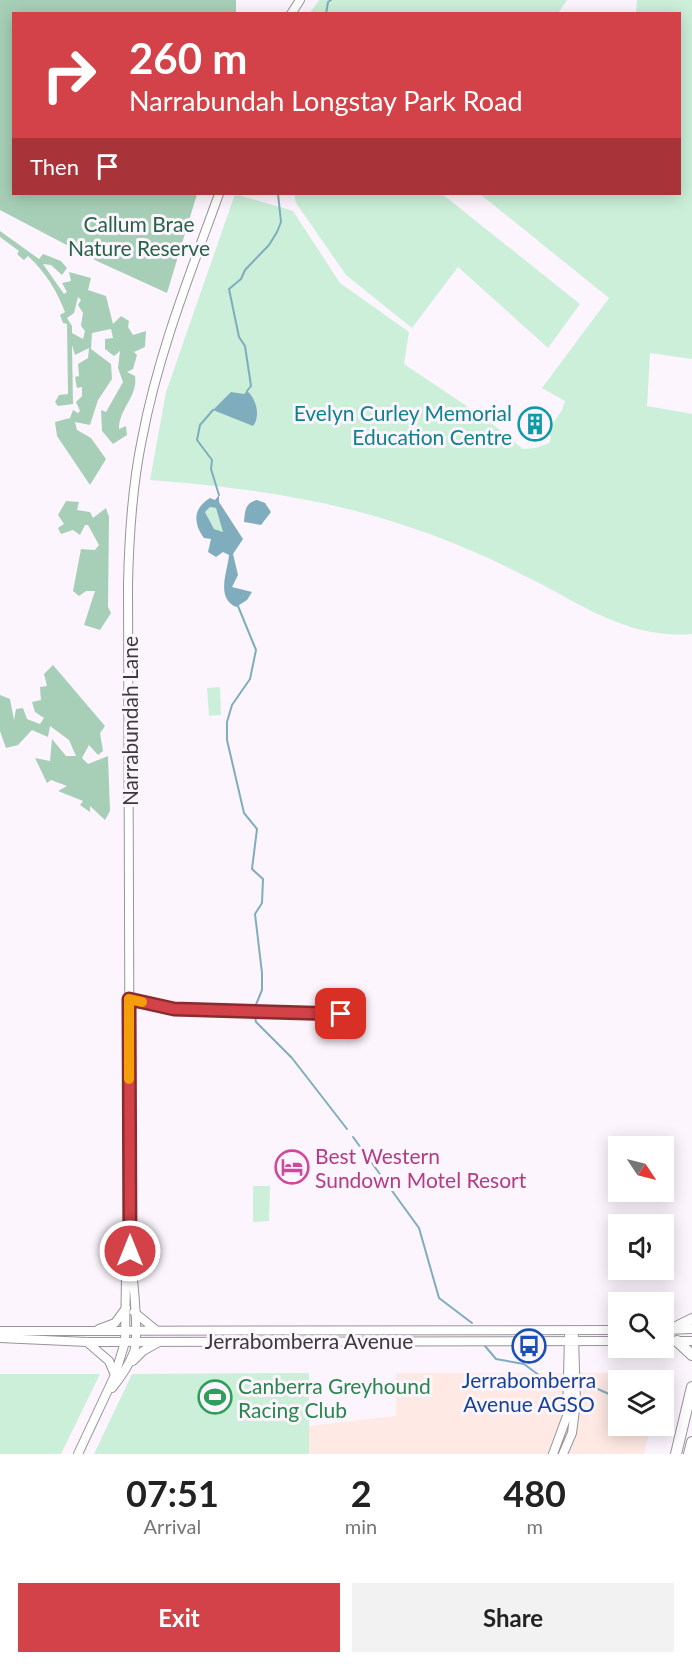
<!DOCTYPE html>
<html lang="en">
<head>
<meta charset="utf-8">
<style>
	:root { --surface:#fff; --page:#f2f2f2; --text:#222; --muted:#767676; --accent:#d24248 }
	body { margin:0; font-family:Lato,sans-serif; background:var(--page); color:var(--text); height:100vh; display:flex; flex-direction:column; font-size:22px; white-space:nowrap }
	* { box-sizing:border-box; margin:0 }
	p { font-size:20px; color:var(--muted) }
	.icon { flex:none; width:33px; height:33px; fill:none; stroke:currentColor; stroke-width:2; stroke-linecap:round; stroke-linejoin:round }
	.map { position:relative; height:1454px; overflow:hidden }
	.drawer { display:flex; flex-direction:column; background:var(--surface); flex:1 }
	.drawer>* { flex:none }
	.hud { position:absolute; left:12px; top:12px; width:669px; height:183px; border-radius:0px; box-shadow:0 3px 15px #0003; background:#d24248; color:#fff; overflow:hidden }
	.needle { width:39px; rotate:125deg }
	.buttons { position:absolute; left:608px; top:1136px; display:grid; gap:12px }
	.buttons a { display:grid; place-items:center; width:66px; height:66px; border-radius:0px; background:var(--surface); box-shadow:0 3px 15px #0003; font-size:30px }
	.pin { position:absolute; display:grid; place-items:center; width:51px; height:51px; color:#fff; margin:-26px; border-radius:12px; box-shadow:0 3px 9px #0006 }
	.me { position:absolute; width:66px; margin:-33px; rotate:0deg; stroke-linejoin:round; filter:drop-shadow(0 0 4px #0008) }
	.turn { display:flex; align-items:center; gap:21px; height:126px; padding:0 18px; font-size:27px }
	.turn .icon { width:78px; height:78px; stroke-width:2.5 }
	.turn b { display:block; font-size:42px; line-height:51px }
	.then { display:flex; align-items:center; height:57px; padding:0 18px; background:#0003; gap:12px; font-size:22px }
	.eta { display:flex; justify-content:space-evenly; align-items:center; height:102px; text-align:center }
	.eta b { font-size:36px; font-weight:700; line-height:42px }
	.button { display:flex; gap:12px; margin-top:auto; padding:12px 18px }
	.button a { flex:1; height:69px; border-radius:0px; background:var(--accent); color:#fff; font-size:24px; font-weight:700; line-height:69px; text-align:center }
	.button a+a { background:var(--page); color:var(--text) }
	.map>svg:first-child { display:block }
</style>
</head>
<body>
<div class="map">
<svg width="692" height="1454" viewBox="0 0 692 1454">
	<rect width="100%" height="100%" fill="#fcf5fd"/>
	<!-- commercial -->
	<path fill="#fee9e4" d="M396,1373h267l-2,7h-43v45h33l-7,29h-335v-28l87,-10z"/>
	<!-- green -->
	<path fill="#cbefd9" d="M319,0h248l-8,12 3,1h-252z
		M637,0h55v359l-42,-6 -3,53 45,8v220c-59,5 -104,-25 -153,-51 -39,-20 -79,-39 -121,-53 -87,-31 -176,-43 -268,-50l16,-88 69,-198 58,17 47,72 69,49 -5,32 85,57 34,28 13,-1 13,-5 2,-6 -4,-5 15,-22 3,-9 -23,-13 67,-90 -129,-104h200v-180l-44,-1z
		M294,194h148l138,110 -32,44 -90,-81 -46,61 -66,-53 -50,-72z
		M210,507l6,1 7,23 -4,2 -5,-4 -9,-17z
		M220,687l1,28 -12,1 -2,-28z
		M253,1186h17l-1,35 -16,1z
		M309,1373v81h-215l38,-80z
		M0,1374h100l-39,80h-61z"/>
	<!-- forest -->
	<path fill="#a7cfb7" fill-rule="evenodd" d="M0,0h236v13l-222,1v180h183l-30,99 -68,-31 -99,-52z
		M0,231l39,28 4,-5 18,7 6,7 -5,7 -11,-10 -8,-1 21,30 3,-2 -5,-9 9,-2 -2,-9 22,6 -3,12 18,6 7,28 8,-8 8,5 -1,6 5,8 13,-4 -1,16 -11,5 3,3 -4,14 -6,3 8,4c3,21 -16,32 -16,53l7,-3 1,9 -14,9 -11,-13 -1,-21 5,2 17,-30 -5,-14 2,-17 -6,5 -9,-7v-10l8,-1 -2,-9 -19,4 -1,16 20,15 1,15 -14,21 -8,25 -15,-3 2,8 14,8 15,21 -16,26 -33,-49 -2,-14 15,-4 3,-8 5,3 2,-2 -4,-9 6,-6v-9l-5,1 -2,-11 4,-1 -1,-12 10,-6 1,-10 -14,7 -3,-10 1,59 -15,2 -3,-4 4,-7 9,-1 -1,-70 -4,-1 -3,-8 5,-3c-9,-23 -19,-39 -37,-56l-4,4 -7,-6 2,-3 -19,-14zM78,297l3,3 -3,5 5,8 -2,13 4,5 -2,8 -11,-6v-7l-5,-8 7,-5z
		M66,501l13,1 -2,8 13,2 3,6 13,-10 3,9 -1,90 3,6 -11,17 -16,-5 11,-34h-9l-7,5 -6,-5 8,-42 14,1 4,-5 -11,-20h-3l-5,10 -7,-5 -12,4 -3,-6 6,-4 -6,-9z
		M53,665l52,61 -5,7 3,18 -5,4 -9,-10 -7,13 6,6 20,-8 2,55 -5,9 -15,-14v6l-10,-7 3,-4 -25,-10 9,-5 -16,-6 -4,3 -12,-25 15,3 2,-22 14,17h10l-7,-16 -19,-14 -2,11 -16,-7 -14,15 -12,3 -6,-17v-36l10,4 4,21 2,-11 7,-1 4,11 13,5 4,-6 -9,-6 -3,-10 9,-2 -1,-13 7,-1 -3,-12z"/>
	<!-- water -->
	<path fill="#7fadbd" fill-rule="evenodd" d="M247,391c9,7 14,25 6,35l-40,-16 18,-18 13,2z
		M219,495v7l24,37 -10,15 5,21 -6,12 20,5 -5,8 -11,7c-21,-9 -8,-37 -7,-52l-6,-3 -7,5 -8,-5 3,-13 -7,-1c-11,-15 -11,-30 6,-40l5,2zM210,507l6,1 7,24 -9,-3 -9,-17z
		M257,500l8,3 6,9 -10,13 -17,-3c1,-11 1,-19 13,-22z"/>
	<g fill="none" stroke-linecap="round" stroke-linejoin="round">
		<!-- stream -->
		<path stroke="#7fadbd" stroke-width="2" d="M326,14l2,-12 3,-2
			M247,391l4,-5 -6,-40 -6,-9 -10,-48 12,-10 4,-9 24,-25 8,-13 4,-10 -3,-28
			M213,410l-13,15 -3,15 15,20 -1,9 8,26
			M238,606l18,44 -6,29 -18,26 -5,17v18l17,73 13,16 -5,40 11,10 -1,24 -7,11 7,59v17l-7,17
			M255,1017l1,5 36,36 55,71
			M353,1137l66,91 20,70 33,25
			M485,1346l11,13 28,5 24,18
			M582,1382l36,16
			M640,1425l1,1"/>
		<!-- minor casing -->
		<g stroke="#99939a" stroke-width="10">
			<path id="minor" d="M291,14l9,-14
				M129,999l45,10 167,5
				M134,1312l22,18
				M99,1329l16,-6 11,-15
				M663,1330l29,-1
				M0,1331l618,-1
				M0,1338l87,4 531,-1
				M663,1341h29
				M87,1342l22,19 6,14
				M133,1361l10,-10 16,-9
				M112,1388c9,-11 17,-23 22,-36 5,-13 0,-74 -4,-88
				M78,1454l37,-79 10,-33 1,-66 4,-14v-33l-2,-644c1,-49 4,-98 14,-146 16,-85 48,-165 77,-245
				M553,1454l14,-38 2,-80
				M563,1454l9,-21 4,-31 -2,-66"/>
		</g>
		<!-- major casing -->
		<g stroke="#99939a" stroke-width="12">
			<path id="major" d="M670,1330l22,-11
				M677,1341l15,14
				M676,1454l16,-67
				M689,1454l3,-12"/>
		</g>
		<!-- minor -->
		<use href="#minor" stroke="#fff" stroke-width="8"/>
		<!-- major -->
		<use href="#major" stroke="#fff" stroke-width="10"/>
	</g>
	<g fill="none" stroke-linecap="round" stroke-linejoin="round">
		<!-- route casing -->
		<g stroke="#882b2f" stroke-width="15">
			<path id="route" d="M130,1251l-1,-252 45,10 167,5"/>
		</g>
		<!-- route -->
		<use href="#route" stroke="#d24248" stroke-width="10"/>
		<!-- slow -->
		<path stroke="#f59e0b" stroke-width="10" d="M129,1079v-80l13,3"/>
	</g>
	<!-- icons -->
	<defs>
		<g id="building-ring" transform="scale(1.725)"><circle r="9.5" fill="#fcf5fd" stroke="#0f9aa8" stroke-width="1.5"/><path d="M-4-6H4V6H1V3H-1V6H-4ZM-2.5-4.3h1.7v1.8h-1.7ZM.8-4.3h1.7v1.8H.8ZM-2.5-1h1.7V.8h-1.7ZM.8-1h1.7V.8H.8Z" fill="#0f9aa8"/></g>
		<g id="hotel-ring" transform="scale(1.725)"><circle r="9.5" fill="#fcf5fd" stroke="#d1479c" stroke-width="1.5"/><path d="M-6-4.5h1.5V1H6V5H4.5V3h-9V5H-6ZM-4 0a1.8 1.8 0 1 1 3.6 0ZM.5 0V-2.5h3Q6-2.5 6 0Z" fill="#d1479c"/></g>
		<g id="bus-ring" transform="scale(1.725)"><circle r="9.5" fill="#fcf5fd" stroke="#1a4fb4" stroke-width="1.5"/><path d="M-5-6H5V4H4V6H2V4H-2V6H-4V4H-5ZM-3.5-4V0h7V-4ZM-3.5 1.2v1.5H-2V1.2ZM2 1.2v1.5H3.5V1.2Z" fill="#1a4fb4"/></g>
		<g id="stadium-ring" transform="scale(1.725)"><circle r="9.5" fill="#fcf5fd" stroke="#2e9e5b" stroke-width="1.5"/><path d="M0-5a6.5 5 0 1 0 0 10a6.5 5 0 1 0 0-10ZM-3.5-1.8h7v3.6h-7Z" fill="#2e9e5b"/></g>
	</defs>
	<g fill-rule="evenodd">
		<use href="#building-ring" x="535" y="424"/>
		<use href="#hotel-ring" x="292" y="1167"/>
		<use href="#bus-ring" x="529" y="1346"/>
		<use href="#stadium-ring" x="215" y="1397"/>
	</g>
	<g text-anchor="middle" dominant-baseline="central" stroke-width="6" stroke-linejoin="round" paint-order="stroke">
		<!-- park labels -->
		<g font-size="21" fill="#256545" stroke="#fcf5fd">
			<text x="139" y="223">Callum Brae<tspan x="139" dy="24">Nature Reserve</tspan></text>
		</g>
		<!-- culture labels -->
		<g font-size="21" fill="#0d838f" stroke="#fcf5fd" text-anchor="end">
			<text x="512" y="412">Evelyn Curley Memorial<tspan x="512" dy="24">Education Centre</tspan></text>
		</g>
		<!-- street labels -->
		<g font-size="21" fill="#3c393c" stroke="#fcf5fd">
			<text transform="translate(129 721) rotate(-90)">Narrabundah Lane</text>
			<text x="309" y="1340">Jerrabomberra Avenue</text>
		</g>
		<!-- hotel labels -->
		<g font-size="21" fill="#b23c85" stroke="#fcf5fd" text-anchor="start">
			<text x="315" y="1155">Best Western<tspan x="315" dy="24">Sundown Motel Resort</tspan></text>
		</g>
		<!-- transit labels -->
		<g font-size="21" fill="#164399" stroke="#fcf5fd">
			<text x="529" y="1379">Jerrabomberra<tspan x="529" dy="24">Avenue AGSO</tspan></text>
		</g>
		<!-- leisure labels -->
		<g font-size="21" fill="#27864d" stroke="#fcf5fd" text-anchor="start">
			<text x="238" y="1385">Canberra Greyhound<tspan x="238" dy="24">Racing Club</tspan></text>
		</g>
	</g>
</svg>
<div class="buttons">
<a><svg class="needle" viewBox="-14 -14 28 28"><path d="M0-13l5 13h-10z" fill="#e53935"/><path d="M0 13l5-13h-10z" fill="#767676"/></svg></a>
<a><svg class="icon" aria-label="sound" viewBox="0 0 24 24"><path d="M4 9h4l5-4v14l-5-4H4zM17 9q2 3 0 6"/></svg></a>
<a><svg class="icon" aria-label="search" viewBox="0 0 24 24"><circle cx="10" cy="10" r="6"/><path d="M15 15l6 6"/></svg></a>
<a><svg class="icon" aria-label="layers" viewBox="0 0 24 24"><path d="M12 4l9 5-9 5-9-5zM3 14l9 5 9-5"/></svg></a>
</div>
<div class="pin" style="left:341px;top:1014px;background:#d93025"><svg class="icon" aria-label="arrive" viewBox="0 0 24 24"><path d="M6 21V4h12l-3 4 3 4H6"/></svg></div>
<svg class="me" style="left:130px;top:1251px" viewBox="-20 -20 40 40"><circle r="17" fill="#d24248" stroke="#fff" stroke-width="3"/><path d="M0-11L8 9 0 5-8 9z" fill="#fff"/></svg>
<div class="hud">
<div class="turn"><svg class="icon" aria-label="right" viewBox="0 0 24 24"><path d="M7 20v-9h11M14 6l5 5-5 5"/></svg><div><b>260 m</b>Narrabundah Longstay Park Road</div></div>
<div class="then">Then<svg class="icon" aria-label="arrive" viewBox="0 0 24 24"><path d="M6 21V4h12l-3 4 3 4H6"/></svg></div>
</div>
</div>
<section class="drawer">
<div class="eta">
<div><b>07:51</b><p>Arrival</p></div>
<div><b>2</b><p>min</p></div>
<div><b>480</b><p>m</p></div>
</div>
<div class="button"><a>Exit</a><a>Share</a></div>
</section>
</body>
</html>
